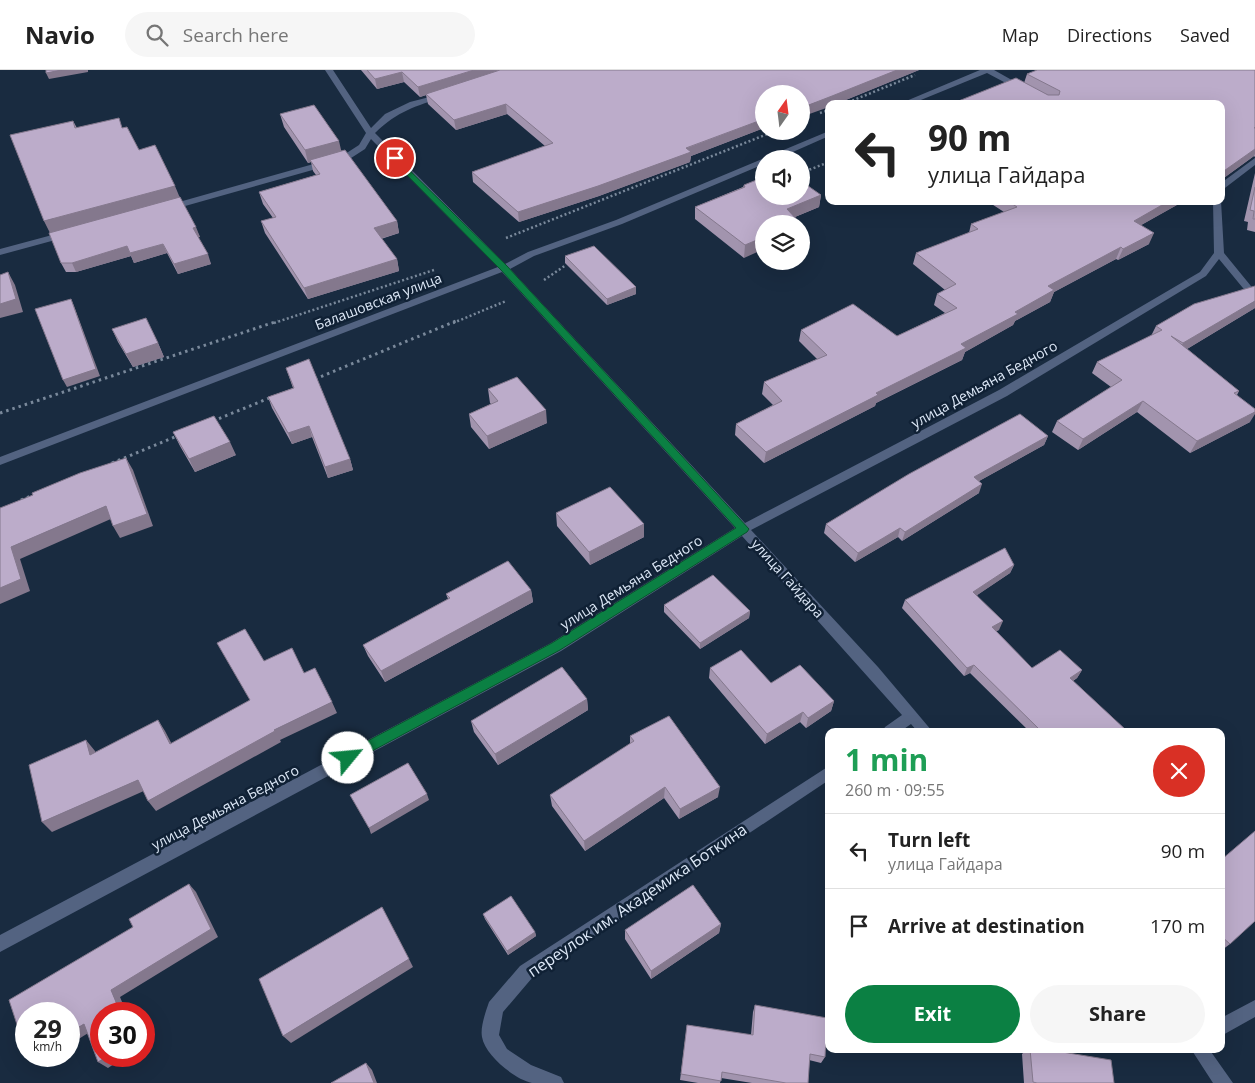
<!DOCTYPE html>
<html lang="en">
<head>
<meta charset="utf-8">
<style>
	:root { --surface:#fff; --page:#f6f6f6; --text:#222; --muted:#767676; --line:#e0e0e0; --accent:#0b8043 }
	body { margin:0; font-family:"Open Sans",sans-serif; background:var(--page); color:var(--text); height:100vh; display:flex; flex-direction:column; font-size:19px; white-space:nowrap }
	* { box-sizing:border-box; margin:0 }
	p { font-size:16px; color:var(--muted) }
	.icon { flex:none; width:28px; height:28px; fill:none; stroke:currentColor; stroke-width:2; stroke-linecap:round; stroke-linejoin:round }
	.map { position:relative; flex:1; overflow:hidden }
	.panel { position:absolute; left:825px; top:658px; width:400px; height:325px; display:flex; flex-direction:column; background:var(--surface); border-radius:10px; box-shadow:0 5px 20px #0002 }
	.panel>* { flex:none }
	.hud { position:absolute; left:825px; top:30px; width:400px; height:105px; border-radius:10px; box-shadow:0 5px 20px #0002; background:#fff; color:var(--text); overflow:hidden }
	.needle { width:32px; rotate:14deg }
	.fabs { position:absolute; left:755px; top:15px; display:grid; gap:10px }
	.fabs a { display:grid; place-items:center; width:55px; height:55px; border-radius:50%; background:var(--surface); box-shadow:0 5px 20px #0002; font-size:25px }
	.speed { position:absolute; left:15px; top:932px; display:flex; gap:10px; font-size:25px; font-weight:700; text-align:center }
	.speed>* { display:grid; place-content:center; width:65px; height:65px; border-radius:50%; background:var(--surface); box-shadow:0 5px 20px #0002; line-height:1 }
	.speed small { font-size:12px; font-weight:400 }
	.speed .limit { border:8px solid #d22; background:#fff; color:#111 }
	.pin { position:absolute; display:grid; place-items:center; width:42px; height:42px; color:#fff; margin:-21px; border:2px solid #fff; border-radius:50%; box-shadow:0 1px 5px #0007 }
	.me { position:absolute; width:55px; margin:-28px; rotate:62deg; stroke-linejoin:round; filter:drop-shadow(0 0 4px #0008) }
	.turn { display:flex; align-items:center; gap:18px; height:105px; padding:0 20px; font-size:22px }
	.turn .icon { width:65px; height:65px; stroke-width:2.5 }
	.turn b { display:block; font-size:35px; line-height:42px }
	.round { display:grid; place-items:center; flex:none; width:52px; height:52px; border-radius:26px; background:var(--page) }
	.headline { display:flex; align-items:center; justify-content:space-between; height:85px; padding:0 20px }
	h1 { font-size:30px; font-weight:700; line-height:38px; color:#1e9e55 }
	.cta { display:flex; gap:10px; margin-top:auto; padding:10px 20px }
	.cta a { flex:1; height:58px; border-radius:30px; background:var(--accent); color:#fff; font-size:20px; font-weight:700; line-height:58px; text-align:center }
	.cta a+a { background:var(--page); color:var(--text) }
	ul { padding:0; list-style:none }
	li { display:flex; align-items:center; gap:15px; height:75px; padding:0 20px; border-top:1px solid var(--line) }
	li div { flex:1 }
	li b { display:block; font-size:19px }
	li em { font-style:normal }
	header { display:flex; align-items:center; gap:30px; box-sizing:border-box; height:70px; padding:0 25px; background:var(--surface); border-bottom:1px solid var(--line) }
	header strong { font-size:24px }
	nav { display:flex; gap:28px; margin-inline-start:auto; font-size:18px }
	.search { width:350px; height:45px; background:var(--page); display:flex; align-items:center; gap:12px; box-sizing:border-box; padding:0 18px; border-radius:28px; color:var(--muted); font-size:19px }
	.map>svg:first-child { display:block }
</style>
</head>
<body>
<header>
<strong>Navio</strong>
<div class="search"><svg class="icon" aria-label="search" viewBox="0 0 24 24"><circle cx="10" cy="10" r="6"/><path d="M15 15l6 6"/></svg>Search here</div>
<nav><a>Map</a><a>Directions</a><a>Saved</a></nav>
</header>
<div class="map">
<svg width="1255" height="1013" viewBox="0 0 1255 1013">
	<rect width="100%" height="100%" fill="#192b40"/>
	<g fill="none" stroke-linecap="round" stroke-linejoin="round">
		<!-- path-far1 -->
		<path stroke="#7a899b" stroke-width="2.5" stroke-dasharray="2 2.5" stroke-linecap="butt" d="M844,34l71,-29
			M820,43l9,-3
			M801,103l28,-11
			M506,168l269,-107
			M544,210l22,-15
			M274,253l160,-53
			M453,253l53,-22"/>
		<!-- path -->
		<path stroke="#7a899b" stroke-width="3" stroke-dasharray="2.5 4" stroke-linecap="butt" d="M315,309l141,-58
			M0,343l278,-92
			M213,351l59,-24
			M112,393l65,-27
			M21,430l15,-6"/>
		<!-- minor -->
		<path fill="#536381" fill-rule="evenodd" d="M325,0h8l38,58 14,-14 25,-12 35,-9v4c-30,9 -47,14 -70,36l130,131 23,-12 88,-32 213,-89v5l-52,23h-13v5l-142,60 -88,32 -24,13 235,254 254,-133 201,-118 14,-19 -1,-52h8l3,52 31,38v9l-3,-1 -33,-40 -13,17 -199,120 -256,134 127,137 54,64h-15l-6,-7 -10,7h-18l2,-4 17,-12 -160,-179 -181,115 -561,301v-17l551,-292 184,-115 -233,-256 -502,193v-8l498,-190 -127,-128 -6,10 -17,11 -177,50h-6v-4l177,-50 17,-11 7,-12z
			M980,0h14l61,34h-10l-58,-31 -76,31h-12z
			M1255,88v7l-34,26v-8z
			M67,161l3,1v4l-70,19v-6z
			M829,696v14l-297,198 -29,34 -4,23 8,14 24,16 30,12 3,6c-10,0 -22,0 -32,0 -18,-4 -47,-28 -50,-46 -2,-10 4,-26 7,-35l31,-36z
			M1255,930v17l-34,19v-18z
			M1191,979h18l24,34h-20z"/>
	</g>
	<!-- wall -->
	<path fill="#a294ae" d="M361,0h558l-83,34h-7l-65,-10v34l-73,28 -1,6 -91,34 -80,26 -46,-40 -1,-10 73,-26 -38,-32 -51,16 -28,-26 -2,-9 -6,2 -16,-15 -27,7z
		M1255,0v87l-1,-1 -33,24v-76h-270l73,-21 3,-9z
		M280,44l62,37 55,70 2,12 -18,6 16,20 2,12 -91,28 -43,-66 -4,-12 12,-3 -10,-14 -4,-12 57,-17 -3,-4 -2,-9 -3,1 -24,-36z
		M73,51l4,7h45l17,22 40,48 21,39h-2l13,27 -33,10 -11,-21 -33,10 -3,-7 -55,16h-10l-5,-9 -11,-31z
		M1255,103v59l-8,-2 1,-8 -4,-1z
		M744,115l77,10 -2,12 -24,10 4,5v2h-35l-20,34 -49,-39v-12l48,-20z
		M987,131h197l-43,24 8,19 -31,16 -2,-1 -62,33 -4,10 -35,19 -2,4 -48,27 -3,8 -86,43 -1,3 -111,57 -29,-28 1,-11 37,-19 -11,-11 2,-12 53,-23 -18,-18 2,-11 96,6 48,-23 -11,-8 3,-11 8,-4 -32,-26 3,-11 53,-20 2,-9 33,-12z
		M565,186l71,31v7l-29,11 -42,-42z
		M1255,238l-68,41 52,42 -2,4 13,27 -60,31 -53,-41 -59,38 -26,-18 5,-11 54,-34 -19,-14 5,-11 54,-26 5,-10z
		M112,259l46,14 6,14 -31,10 -15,-25z
		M286,298l64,91 3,11 -25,8 -16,-41 -20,7 -20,-36 -4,-11 25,-9z
		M488,319l59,34 -58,26 -18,-22 -2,-13 22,-10 -1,-1z
		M173,362l63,23 -41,17 -15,-26z
		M1048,366l-4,9 -65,36v12l-77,48 -4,-4 -43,25 -31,-29 2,-9z
		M556,443l88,24 -54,28 -33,-39z
		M1014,495l-4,8 -33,22 22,35 -3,1 36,37 50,2 -5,8 -4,3 54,50h-98l-59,-58 -6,3 -62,-68 3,-8z
		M531,520l2,12 -148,80 -17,-26 -5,-11 85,-46 -2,-5z
		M664,535l86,6 -1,7 -49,31 -36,-37z
		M710,598l61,15 63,18 -3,10 -25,17 -6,-6 -35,22 -56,-66z
		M587,629l1,11 -90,55 -24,-33 -3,-11z
		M630,666l88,61 -39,22 -15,-21 -79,53 -33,-45 -2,-11 80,-51z
		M829,706v12l-3,-4z
		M1221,790l9,84 -8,6h-1z
		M483,844l52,18 1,4 -28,19 -23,-36z
		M721,854l-2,9 -68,46 -26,-40v-9z
		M755,935l70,52 -4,6 -12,-3 -1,23h-56l-31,-5 -1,5h-22l-18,-3 7,-55 64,10 2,-23z
		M1027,979h17l70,34h-90l-2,-29z"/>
	<!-- shaded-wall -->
	<path fill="#84788d" d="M62,0h26v2l-39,7 -3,-6z
		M474,0h33l-87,27 -2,-10z
		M897,0h22l-83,34h-7v3l-28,10v-9z
		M402,2l2,10 -27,7 -2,-10z
		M506,34l1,10 -51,16 -2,-10z
		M764,49v9l-73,28 -1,6 -91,34 -80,26 -1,-10z
		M339,71l3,13 -32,6 1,2 -3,1 -3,-13z
		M1255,79v5l-1,2 -33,24v-7z
		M175,116l5,12 -130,35 -6,-12z
		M821,125l-2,12 -34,14 2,-12z
		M1169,131h15l-55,31 5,-11z
		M397,151l2,12 -23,7 -2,-12z
		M196,157l4,10 -3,1 -4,-10z
		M1154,163l-5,11 -31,16 5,-11z
		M764,167v12l-20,9 1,-13z
		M163,174l4,9 -33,10 -4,-10z
		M127,176l4,10 -55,16 -4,-9z
		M1121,177l-5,12 -62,33 -4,10 -35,19 -2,4 -48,27 -3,8 -86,43 -1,3 -111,57 2,-11 110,-59 85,-49 54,-32 33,-26z
		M208,184l3,10 -33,10 -4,-10z
		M397,189l2,12 -91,28 -4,-11z
		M8,202l7,13 8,27 -23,6v-14z
		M636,217v7l-29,11v-6z
		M71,229l3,7 26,70 -33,11 -4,-7z
		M1255,231v7l-78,47 6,-12z
		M158,273l6,14 -31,10 -7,-13z
		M1143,331l-6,11 -59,38 5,-11z
		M546,340l1,13 -58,26 -2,-13z
		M1255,342v2l-5,8 -60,31 7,-12z
		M309,356l3,11 -20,7 -4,-11z
		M1048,366l-4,9 -74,41 4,-9z
		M230,372l6,13 -41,17 -6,-13z
		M126,388l7,12 20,56 -33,12 -7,-12z
		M350,389l3,11 -25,8 -3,-11z
		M982,414l-3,9 -77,48 3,-9z
		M106,436l7,12 -93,41 10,32 -30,13v-16l11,-41z
		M644,454v13l-54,28 -1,-13z
		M900,458l-2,9 -43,25 3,-9z
		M1014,495l-4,8 -40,27 3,-8z
		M531,520l2,12 -148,80 -4,-11z
		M750,541l-1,7 -49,31v-6z
		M1003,551l-4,9 -11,5 4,-8z
		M974,595l-4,8 -6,3 3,-8z
		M1082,600l-5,8 -12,8 5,-8z
		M587,629l1,11 -90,55 -3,-11z
		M834,631l-3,10 -25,17 2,-10z
		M332,632l5,11 -57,27 1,2 -125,69 -8,-10 126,-71z
		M803,642l-3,10 -35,22 2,-10z
		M158,650l7,11 12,23 -7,-10z
		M86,670l9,11 4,15 -9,-11z
		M138,710l8,10 -94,42 -10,-10z
		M665,717l-1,11 -79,53 -1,-10z
		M720,717l-2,10 -39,22 1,-10z
		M427,724l2,6 -58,34 -2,-6z
		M189,814l7,8 22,45 -98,60 7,17h-6l-10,-24z
		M721,854l-2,9 -68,46v-8z
		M535,862l1,4 -28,19 -1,-4z
		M409,889l4,8 -122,76 -8,-7z
		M84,954l9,6 -24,15v-12z
		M31,986h20l-12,8 -11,-6z
		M108,986h18l-18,12 -10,-6z
		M366,993l6,7 5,13h-3z"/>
	<!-- building -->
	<path fill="#bcacca" stroke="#84788d" d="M46,0h16l-16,3z
		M367,0h107l-56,17 -16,-15 -27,7z
		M500,0h397l-65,26 -31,12v-14h-37v25l-78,29 5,4 -93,34 -80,26 -46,-40 81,-29 -47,-39 -52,16 -28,-26z
		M1037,0h218v57l-1,1h1v21l-34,24v-69h-270l65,-26 32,17h11l1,-4 -33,-17z
		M314,35l25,36 -34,9 -25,-36z
		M119,48l3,10 5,-1 12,23 16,-5 20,41 -131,35 -34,-86 63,-14 2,7z
		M345,80l52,71 -23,7 23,31 -93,29 -43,-67 15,-4 -17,-25 61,-18 -10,-14z
		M764,107v19h37v-15l20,14 -34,14 12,13 -4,2h-31v13l-19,8 -50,-38 50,-20 -1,-2z
		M1255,117v32h-2l1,-8 -4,-1z
		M180,127l16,30 -3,1 15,26 -34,10 -11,-20 -33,9 -3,-7 -55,17h-11l-12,-30z
		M1008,131h161l-35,20 20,12 -31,16 -2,-2 -73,39 6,4 -39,22 3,2 -57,30 5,4 -90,45 2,2 -112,57 -30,-28 46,-23 -18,-19 63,-27 -26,-25 52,-26 44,32 60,-28 -20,-14 19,-10 -40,-31 62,-24 -7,-5 46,-17z
		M594,176l42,41 -29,12 -42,-43z
		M8,202l8,27 -16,5v-29z
		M1255,216v15l-72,42 -12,-7 68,55 -5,2 21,16v3l-58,29 -54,-40 -60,38 -26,-18 65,-41 -25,-18 65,-32 -6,-4 38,-22z
		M71,229l25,70 -33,11 -28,-71z
		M146,248l12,25 -32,11 -14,-25z
		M309,289l41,100 -25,8 -16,-41 -21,7 -20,-36 26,-9 -8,-20z
		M517,307l29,33 -59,26 -18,-22 29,-13 -10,-12z
		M1020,344l28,22 -74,41 8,7 -77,48 -5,-4 -42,25 -32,-29 83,-50z
		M214,346l16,26 -41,17 -16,-27z
		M126,388l21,56 -34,12 -7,-20 -95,41 10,32 -21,9v-80l33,-13 -1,-2 48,-20z
		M610,417l34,37 -55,28 -33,-39z
		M1005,478l9,17 -41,27 30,29 -11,6 40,41 28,-18 22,20 -12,8 57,53h-86l-67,-66 -7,3 -62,-68z
		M508,491l23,29 -150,81 -18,-26 87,-47 -4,-4z
		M713,505l37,36 -50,32 -36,-38z
		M245,559l19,32 28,-13 12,25 11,-5 17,34 -58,28 1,1 -127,70 -10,-21 -96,42 -13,-57 57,-25 4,15 68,-35 12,24 80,-44 -33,-57z
		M741,580l30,33 29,-18 34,36 -26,17 -5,-6 -36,22 -57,-66z
		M562,597l25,32 -92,55 -24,-33z
		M669,646l51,71 -40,22 -15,-22 -81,54 -34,-46 84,-54 -4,-5z
		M408,693l19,31 -58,34 -19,-33z
		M1255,761v90l-25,23 -9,-8v-76z
		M189,814l22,45 -100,61 10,24h-20v42h7l-10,6 -14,-38 -15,9v-19h-43v38l-17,-52 124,-73 -4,-8z
		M693,815l28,39 -70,47 -26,-41z
		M511,826l24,36 -28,19 -24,-37z
		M382,837l27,52 -126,77 -24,-57z
		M755,935l72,13 -2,39 -15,-3 -2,29h-22l-64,-11 -1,9 -40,-7 6,-49 66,10z
		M1030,979h14l67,11 3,23h-77l-4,-1z
		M366,993l8,20h-43z"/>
	<!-- route -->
	<path fill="#0b8043" stroke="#07532c" d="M395,86l112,110 242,263 -2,3 -187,118 -212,114 -5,-2 -2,-4 2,-4 209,-111 184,-115 -235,-258 -109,-110v-3z"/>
	<g text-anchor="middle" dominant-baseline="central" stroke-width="5" stroke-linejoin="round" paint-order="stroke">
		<!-- street labels -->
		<g font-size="14" fill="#dde8f7" stroke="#102135">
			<text transform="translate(378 231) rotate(-21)">Балашовская улица</text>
			<text transform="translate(984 314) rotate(-29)">улица Демьяна Бедного</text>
			<text transform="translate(788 508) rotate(48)">улица Гайдара</text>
			<text transform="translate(631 512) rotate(-32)">улица Демьяна Бедного</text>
			<text transform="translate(225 737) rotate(-28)">улица Демьяна Бедного</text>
		</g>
		<!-- near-street labels -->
		<g font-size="16" fill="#dde8f7" stroke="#102135">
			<text transform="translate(637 830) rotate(-34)">переулок им. Академика Боткина</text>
		</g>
	</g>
</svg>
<div class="fabs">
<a><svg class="needle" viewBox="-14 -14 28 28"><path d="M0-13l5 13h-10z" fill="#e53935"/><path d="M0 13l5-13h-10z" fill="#767676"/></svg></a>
<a><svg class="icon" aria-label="sound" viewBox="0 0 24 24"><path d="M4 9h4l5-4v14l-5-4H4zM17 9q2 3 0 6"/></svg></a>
<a><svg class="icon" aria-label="layers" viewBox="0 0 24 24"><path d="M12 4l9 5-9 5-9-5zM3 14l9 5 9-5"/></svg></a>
</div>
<div class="speed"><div>29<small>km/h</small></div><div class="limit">30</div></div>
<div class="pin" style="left:395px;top:88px;background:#d93025"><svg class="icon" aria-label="arrive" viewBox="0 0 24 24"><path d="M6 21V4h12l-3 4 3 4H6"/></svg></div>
<svg class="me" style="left:348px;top:688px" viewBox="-20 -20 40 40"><circle r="19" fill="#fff"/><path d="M0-13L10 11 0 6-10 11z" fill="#0b8043"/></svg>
<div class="hud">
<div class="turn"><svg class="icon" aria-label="left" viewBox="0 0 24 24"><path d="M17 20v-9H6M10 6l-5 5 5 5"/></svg><div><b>90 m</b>улица Гайдара</div></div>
</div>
<section class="panel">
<div class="headline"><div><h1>1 min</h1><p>260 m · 09:55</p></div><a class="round" style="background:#d93025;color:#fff"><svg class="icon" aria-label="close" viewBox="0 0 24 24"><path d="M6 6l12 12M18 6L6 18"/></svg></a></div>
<ul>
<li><svg class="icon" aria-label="left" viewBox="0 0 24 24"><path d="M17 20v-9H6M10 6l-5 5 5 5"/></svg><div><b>Turn left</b><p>улица Гайдара</p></div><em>90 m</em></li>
<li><svg class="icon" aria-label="arrive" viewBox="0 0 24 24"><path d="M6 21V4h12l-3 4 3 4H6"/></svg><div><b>Arrive at destination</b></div><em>170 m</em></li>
</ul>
<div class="cta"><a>Exit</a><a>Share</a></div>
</section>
</div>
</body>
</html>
